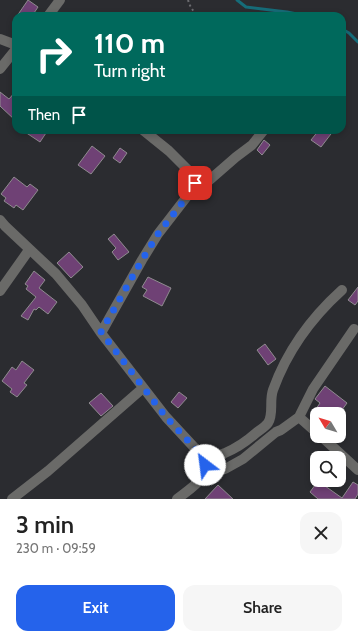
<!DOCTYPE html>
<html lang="en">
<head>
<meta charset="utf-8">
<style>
	:root { --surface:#fff; --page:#f6f6f6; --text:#222; --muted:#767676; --accent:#2563eb }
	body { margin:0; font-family:Cabin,sans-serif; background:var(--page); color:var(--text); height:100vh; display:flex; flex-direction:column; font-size:15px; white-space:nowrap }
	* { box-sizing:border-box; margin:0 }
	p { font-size:13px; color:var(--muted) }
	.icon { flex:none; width:22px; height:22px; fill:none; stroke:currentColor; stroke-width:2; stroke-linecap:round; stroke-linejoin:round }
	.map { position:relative; height:499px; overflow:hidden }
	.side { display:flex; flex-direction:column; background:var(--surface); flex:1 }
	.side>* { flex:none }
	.hud { position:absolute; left:12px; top:12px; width:334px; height:122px; border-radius:12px; box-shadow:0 2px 6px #0003; background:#00695c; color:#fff; overflow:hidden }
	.needle { width:26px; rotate:308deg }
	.tools { position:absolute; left:310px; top:407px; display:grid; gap:8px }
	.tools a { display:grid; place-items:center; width:36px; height:36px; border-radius:8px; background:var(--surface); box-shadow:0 2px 6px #0003; font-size:20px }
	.pin { position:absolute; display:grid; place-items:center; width:34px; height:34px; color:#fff; margin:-17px; border-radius:8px; box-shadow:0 2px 6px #0006 }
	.me { position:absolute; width:44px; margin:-22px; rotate:330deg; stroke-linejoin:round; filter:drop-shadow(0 0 3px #0008) }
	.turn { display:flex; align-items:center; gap:14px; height:84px; padding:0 16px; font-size:18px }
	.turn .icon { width:52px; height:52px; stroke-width:2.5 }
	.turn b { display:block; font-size:28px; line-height:34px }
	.then { display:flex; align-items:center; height:38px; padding:0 16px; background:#0003; gap:8px; font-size:15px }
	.round { display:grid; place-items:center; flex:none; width:42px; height:42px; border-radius:12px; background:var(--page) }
	.overview { display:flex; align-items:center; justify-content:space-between; height:68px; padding:0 16px }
	h1 { font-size:24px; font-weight:600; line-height:30px }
	.action { display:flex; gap:8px; margin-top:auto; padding:8px 16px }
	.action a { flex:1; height:46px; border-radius:12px; background:var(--accent); color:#fff; font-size:16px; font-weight:600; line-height:46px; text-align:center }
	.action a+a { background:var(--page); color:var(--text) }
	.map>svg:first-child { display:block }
</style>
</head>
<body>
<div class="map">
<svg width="358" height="499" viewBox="0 0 358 499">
	<rect width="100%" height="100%" fill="#2b2c30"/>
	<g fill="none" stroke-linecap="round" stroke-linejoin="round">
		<!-- stream -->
		<path stroke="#166c79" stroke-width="3" d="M237,0l9,7 41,5 20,4
			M342,29l7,4 9,9"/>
	</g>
	<!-- building -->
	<path fill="#6f4175" stroke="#8f8b8f" d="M28,0l10,7 -6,9h-15z
		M16,91v30l-16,-15v-14l9,7z
		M22,130h26l-8,12z
		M319,130h15l-13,17 -10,-7z
		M264,140l6,5 -8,10 -5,-5z
		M92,146l13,10 -14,18 -13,-9z
		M120,148l7,5 -7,10 -7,-5z
		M14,177l13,10 3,-3 8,6 -15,20 -7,-5 -2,3 -10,-7 2,-3 -5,-4z
		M114,234l15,18 -11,8 -6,-8 4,-4 -8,-9z
		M69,252l14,15 -12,11 -14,-15z
		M34,271l11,9 -6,8 18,14 -9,12 -9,-7 -3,3 -2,-1 -6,11 -7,-4 15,-19 -10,-8 2,-3 -3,-2z
		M148,277l23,11 -9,18 -19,-10 4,-6 -5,-3z
		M358,287v14l-3,4 -7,-5z
		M265,344l11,15 -8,6 -11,-15z
		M22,361l12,9 -10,13 3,2 -10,12 -7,-5 2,-3 -10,-8 10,-14 4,3z
		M325,386l22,17 -8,11h-7l-5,-4 -3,4h-2l-6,-5 4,-6 -5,-4z
		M179,392l8,6 -9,10 -7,-6z
		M101,393l12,13 -12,10 -12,-13z
		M318,481l24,17 11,-16 5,3v9l-3,5h-37l-8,-7z
		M218,485l15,14h-28z"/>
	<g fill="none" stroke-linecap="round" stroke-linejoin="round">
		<!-- path -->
		<path stroke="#6c6c70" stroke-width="2" stroke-dasharray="2 3" stroke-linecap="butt" d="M188,0c2,7 5,11 10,16"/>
		<!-- minor -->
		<path stroke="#6a6a68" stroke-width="10" d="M48,16l12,-16
			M0,39l16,6
			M0,69l16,-20
			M195,183l6,2 4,-1 31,-27 16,-12 12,-15
			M0,220l5,6 51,48 26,31 19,28 65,84 38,41c1,6 2,14 -2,19 -5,8 -17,16 -25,22
			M0,291l29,-41
			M101,333l41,-73 16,-26 34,-44 3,-7 -1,-7 -25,-25 -26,-21
			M299,417l18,16
			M321,436l37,34
			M204,458c7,-2 15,-2 21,-5 12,-5 22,-12 31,-20 4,-3 9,-6 12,-10 6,-9 1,-22 5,-33 14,-39 38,-72 69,-100
			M204,472l21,-3 18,-10 33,-27 5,-2 18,-13 14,-28 41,-60
			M12,499l36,-28 95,-83"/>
	</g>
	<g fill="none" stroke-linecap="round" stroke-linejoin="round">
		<!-- route -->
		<path stroke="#2563eb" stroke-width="7" stroke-dasharray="0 12.6" d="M195,183l-3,7 -34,44 -16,26 -41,72 65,85 38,41 1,7"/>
	</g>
</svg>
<div class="tools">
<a><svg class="needle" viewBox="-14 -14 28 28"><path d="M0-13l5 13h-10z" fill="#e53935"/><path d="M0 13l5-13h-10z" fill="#767676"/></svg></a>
<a><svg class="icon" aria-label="search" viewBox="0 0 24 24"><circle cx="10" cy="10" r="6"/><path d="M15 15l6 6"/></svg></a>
</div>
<div class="pin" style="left:195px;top:183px;background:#d93025"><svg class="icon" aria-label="arrive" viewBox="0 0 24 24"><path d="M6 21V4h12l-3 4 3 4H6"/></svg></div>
<svg class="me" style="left:205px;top:465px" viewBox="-20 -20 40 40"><circle r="19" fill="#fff"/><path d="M0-13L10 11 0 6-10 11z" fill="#2563eb"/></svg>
<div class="hud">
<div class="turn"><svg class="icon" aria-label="right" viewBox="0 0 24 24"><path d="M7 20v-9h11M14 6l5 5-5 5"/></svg><div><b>110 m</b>Turn right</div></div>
<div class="then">Then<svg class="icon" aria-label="arrive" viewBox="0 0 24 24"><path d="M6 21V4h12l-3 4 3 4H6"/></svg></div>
</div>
</div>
<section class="side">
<div class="overview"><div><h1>3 min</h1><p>230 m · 09:59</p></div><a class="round"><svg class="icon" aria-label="close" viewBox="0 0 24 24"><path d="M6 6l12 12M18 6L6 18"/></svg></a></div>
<div class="action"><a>Exit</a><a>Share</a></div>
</section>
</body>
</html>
